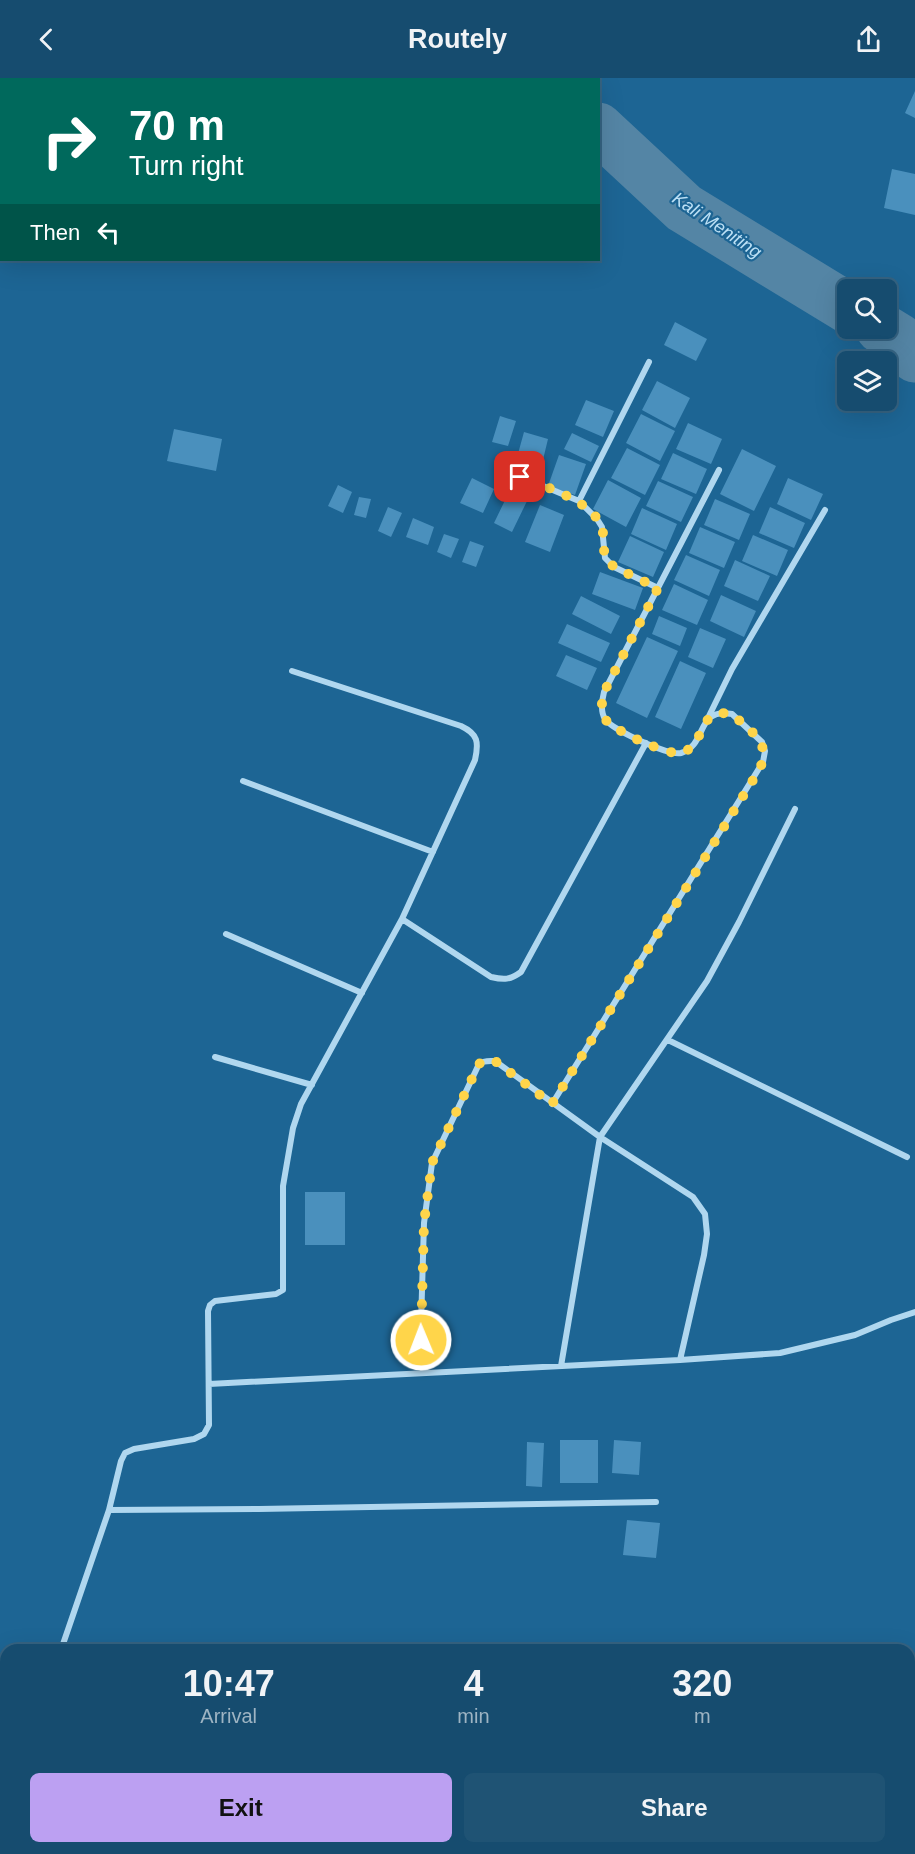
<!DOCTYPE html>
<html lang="en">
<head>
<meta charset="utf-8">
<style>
	:root { --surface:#164c6f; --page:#1f5374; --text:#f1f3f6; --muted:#9eb4c3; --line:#356382; --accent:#bca0f2 }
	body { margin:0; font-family:Helvetica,sans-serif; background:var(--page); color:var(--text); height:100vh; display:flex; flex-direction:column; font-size:22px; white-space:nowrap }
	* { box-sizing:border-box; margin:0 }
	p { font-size:20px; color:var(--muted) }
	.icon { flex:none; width:33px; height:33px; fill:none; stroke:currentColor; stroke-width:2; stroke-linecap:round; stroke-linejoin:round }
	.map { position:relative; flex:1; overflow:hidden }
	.sheet { position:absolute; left:0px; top:1566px; width:915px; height:210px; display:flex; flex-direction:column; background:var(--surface); border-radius:18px 18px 0 0; box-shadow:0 6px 24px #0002,0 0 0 2px var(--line) }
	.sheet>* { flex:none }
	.hud { position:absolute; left:0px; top:0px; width:600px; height:183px; box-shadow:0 6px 24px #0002,0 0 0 2px var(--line); background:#00695c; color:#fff; overflow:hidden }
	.buttons { position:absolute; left:837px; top:201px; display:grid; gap:12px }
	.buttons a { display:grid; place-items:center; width:60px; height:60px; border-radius:9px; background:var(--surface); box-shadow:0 6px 24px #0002,0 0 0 2px var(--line); font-size:30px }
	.pin { position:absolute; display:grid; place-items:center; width:51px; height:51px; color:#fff; margin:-26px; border-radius:12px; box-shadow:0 3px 9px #0006 }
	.me { position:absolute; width:66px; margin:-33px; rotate:359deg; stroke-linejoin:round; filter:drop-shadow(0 0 4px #0008) }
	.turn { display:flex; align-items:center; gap:21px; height:126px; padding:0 30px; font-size:27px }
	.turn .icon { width:78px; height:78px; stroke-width:2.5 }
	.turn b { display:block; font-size:42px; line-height:51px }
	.then { display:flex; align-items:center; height:57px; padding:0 30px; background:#0003; gap:12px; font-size:22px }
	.eta { display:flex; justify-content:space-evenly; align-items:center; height:102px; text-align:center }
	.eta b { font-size:36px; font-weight:700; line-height:42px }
	.primary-button { display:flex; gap:12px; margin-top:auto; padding:12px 30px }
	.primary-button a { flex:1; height:69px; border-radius:9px; background:var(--accent); color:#111; font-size:24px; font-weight:700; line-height:69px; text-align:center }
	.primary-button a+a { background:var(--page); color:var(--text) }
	header { display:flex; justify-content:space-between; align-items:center; height:78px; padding:0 30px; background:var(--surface); font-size:27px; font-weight:700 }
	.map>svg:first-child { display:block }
</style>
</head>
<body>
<header><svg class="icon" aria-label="back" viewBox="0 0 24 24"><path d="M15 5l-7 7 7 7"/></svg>Routely<svg class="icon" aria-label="share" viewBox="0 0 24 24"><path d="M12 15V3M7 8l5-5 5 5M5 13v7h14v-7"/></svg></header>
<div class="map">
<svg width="915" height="1776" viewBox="0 0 915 1776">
	<rect width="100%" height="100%" fill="#1d6594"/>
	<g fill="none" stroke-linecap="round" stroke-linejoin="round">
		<!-- river -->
		<path stroke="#5485a5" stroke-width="51" d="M545,0l2,2
			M598,50l86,80 164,100
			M881,250l18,11 16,18"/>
	</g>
	<!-- building -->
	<path fill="#4a90bd" d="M915,13v27l-10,-5z
		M892,91l23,5v41l-31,-7z
		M675,244l32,17 -11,22 -32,-16z
		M657,303l33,17 -15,30 -33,-18z
		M586,322l28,11 -11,26 -28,-12z
		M641,336l34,17 -15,30 -34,-18z
		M500,338l16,5 -8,25 -16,-4z
		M688,345l34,16 -11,25 -35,-15z
		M174,351l48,10 -6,32 -49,-10z
		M524,354l24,7 -7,29 -25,-7z
		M572,355l27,13 -8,16 -27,-13z
		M627,370l33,17 -15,30 -34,-17z
		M742,371l34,17 -22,45 -34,-17z
		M673,375l34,16 -11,25 -35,-15z
		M559,377l27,9 -11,31 -27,-9z
		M472,400l22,11 -11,24 -23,-10z
		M788,400l35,16 -12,26 -34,-16z
		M608,402l33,18 -15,29 -33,-18z
		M658,403l35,16 -12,25 -35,-16z
		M338,407l14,7 -9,21 -15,-7z
		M510,412l18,9 -16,33 -18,-9z
		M359,419l12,2 -5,19 -12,-3z
		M715,421l35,15 -11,26 -35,-15z
		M540,427l24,10 -14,37 -25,-10z
		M388,429l14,6 -11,24 -13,-6z
		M770,429l35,16 -11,25 -35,-15z
		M642,430l35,16 -11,26 -35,-16z
		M413,440l21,9 -6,18 -22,-8z
		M700,449l35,15 -11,26 -35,-15z
		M444,456l15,5 -8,19 -14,-6z
		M753,457l35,15 -11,26 -35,-15z
		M630,458l34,16 -11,25 -35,-15z
		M470,463l14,5 -8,21 -14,-5z
		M686,477l34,15 -11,26 -35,-16z
		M735,482l35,16 -12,25 -34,-15z
		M600,494l43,16 -8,22 -43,-16z
		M674,506l34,16 -11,25 -35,-15z
		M721,517l35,16 -12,26 -34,-16z
		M581,518l39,20 -9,18 -39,-20z
		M659,538l28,12 -7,18 -28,-12z
		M567,546l43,19 -9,19 -43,-19z
		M700,550l26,11 -13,29 -25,-11z
		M647,559l31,14 -31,67 -31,-15z
		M566,577l31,13 -10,22 -31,-14z
		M680,583l26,12 -25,56 -26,-12z
		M305,1114h40v53h-40z
		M560,1362h38v43h-38z
		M614,1362l27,2 -2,33 -27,-2z
		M527,1364l17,1 -2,44 -16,-1z
		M627,1442l33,3 -4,35 -33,-3z
		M213,1770h35l-1,6h-34z"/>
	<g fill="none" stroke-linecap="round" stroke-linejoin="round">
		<!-- minor -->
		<path stroke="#b0d7ef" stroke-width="6" d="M500,390l79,33 18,18 5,8 3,31 9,9 44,21
			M579,423l70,-139
			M708,640l24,-49 93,-159
			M243,703l190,71
			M402,841l89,58c13,3 19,3 30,-5l125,-229
			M226,856l136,59
			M668,962l239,117
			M215,979l97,28
			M552,1026l211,-342 2,-11 -3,-9 -30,-28c-37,-7 -24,31 -51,39 -12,3 -69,-23 -76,-34 -5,-8 -3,-19 -1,-27l115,-222
			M561,1288l39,-229 107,-156 32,-59 56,-113
			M423,1295l-2,-49 3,-101 8,-60 47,-99c5,-4 10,-3 16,-3l105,76 93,60 12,17 2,20 -3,21 -24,105
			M209,1306l471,-24 100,-7 75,-18 36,-15 24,-8
			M109,1432l150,-1 397,-7
			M61,1572l48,-140 12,-49 4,-8 9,-4 60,-10 10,-5 5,-9 -1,-114 2,-6 5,-4 61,-7 7,-4v-104l10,-58 8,-24 101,-185 73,-159c4,-18 3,-26 -14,-34l-169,-55
			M0,1751l6,3
			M44,1770l14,6"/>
	</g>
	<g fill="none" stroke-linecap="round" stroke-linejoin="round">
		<!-- route -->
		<path stroke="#ffd54a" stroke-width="10" stroke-dasharray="0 18" d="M421,1262l3,-117 8,-60 47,-99 4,-3h12l57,43 206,-332c16,-29 -7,-40 -26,-58 -37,-7 -24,31 -51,39 -12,3 -69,-23 -76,-34 -5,-8 -3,-19 -1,-27l54,-104 -44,-21 -9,-9c-2,-10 0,-23 -4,-32 -9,-25 -58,-40 -81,-49"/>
	</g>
	<g text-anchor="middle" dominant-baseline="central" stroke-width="4.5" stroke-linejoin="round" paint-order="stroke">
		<!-- water labels -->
		<g font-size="18" font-style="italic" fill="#bce0f5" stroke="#1d6594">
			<text transform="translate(717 147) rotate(34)">Kali Meniting</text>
		</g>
	</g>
</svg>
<div class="buttons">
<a><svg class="icon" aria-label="search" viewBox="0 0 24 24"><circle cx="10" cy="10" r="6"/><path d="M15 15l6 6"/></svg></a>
<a><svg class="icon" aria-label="layers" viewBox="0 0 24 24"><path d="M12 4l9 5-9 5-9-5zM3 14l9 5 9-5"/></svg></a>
</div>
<div class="pin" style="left:520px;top:399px;background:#d93025"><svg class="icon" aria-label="arrive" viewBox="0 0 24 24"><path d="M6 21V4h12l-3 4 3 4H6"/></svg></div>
<svg class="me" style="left:421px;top:1262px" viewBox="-20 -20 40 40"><circle r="17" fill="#ffd54a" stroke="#fff" stroke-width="3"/><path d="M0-11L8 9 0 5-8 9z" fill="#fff"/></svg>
<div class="hud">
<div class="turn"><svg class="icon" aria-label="right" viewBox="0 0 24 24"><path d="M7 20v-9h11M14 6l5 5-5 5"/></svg><div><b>70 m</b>Turn right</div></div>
<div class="then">Then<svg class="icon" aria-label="left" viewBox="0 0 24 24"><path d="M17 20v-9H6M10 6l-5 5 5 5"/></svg></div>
</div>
<section class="sheet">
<div class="eta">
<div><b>10:47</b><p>Arrival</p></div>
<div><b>4</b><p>min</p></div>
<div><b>320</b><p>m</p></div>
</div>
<div class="primary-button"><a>Exit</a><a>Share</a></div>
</section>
</div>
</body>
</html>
